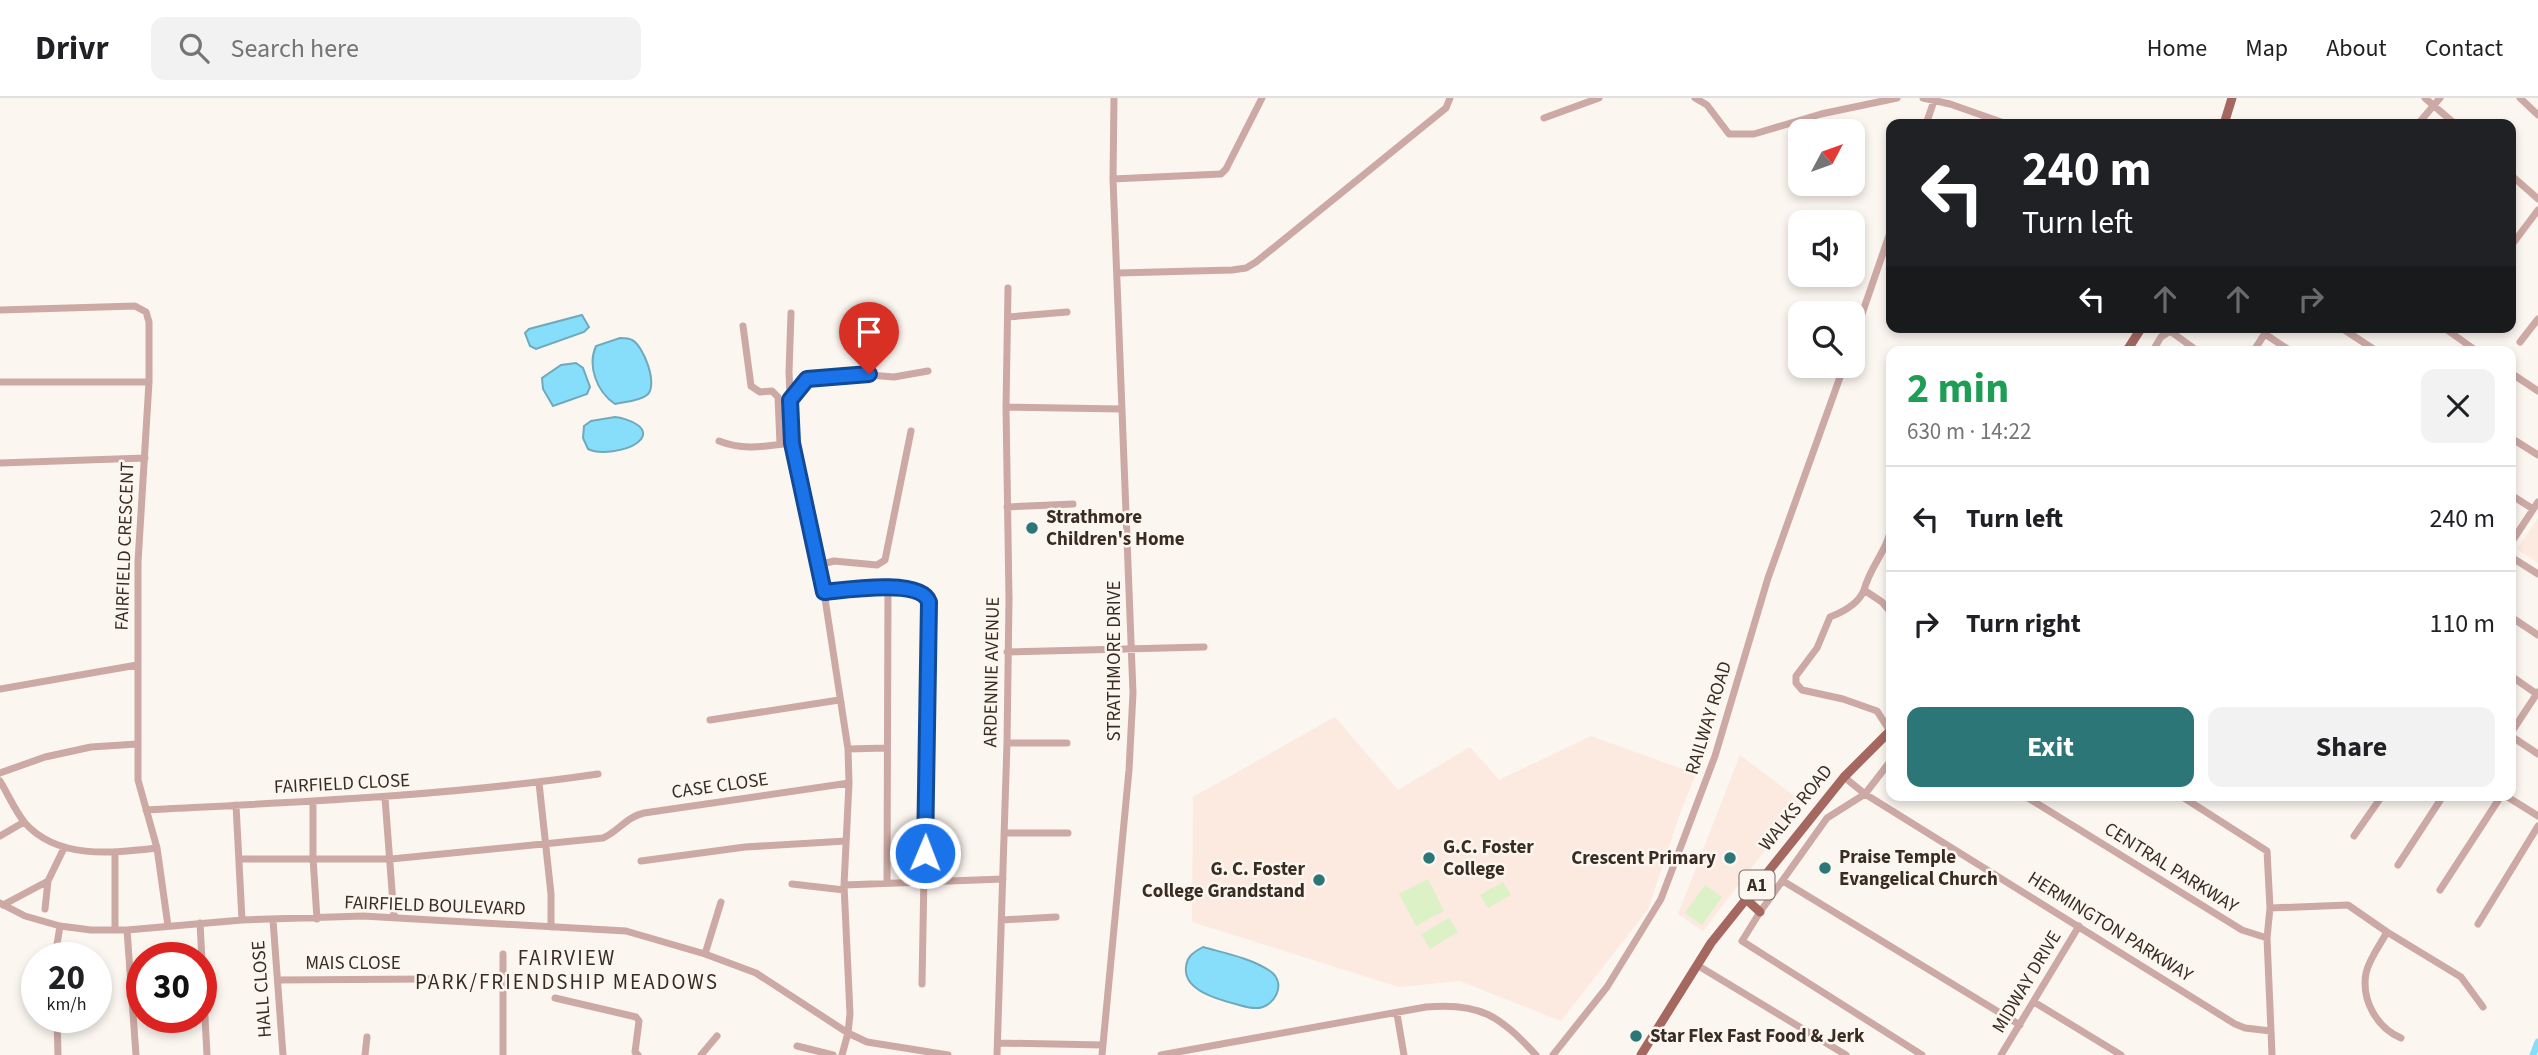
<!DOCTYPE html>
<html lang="en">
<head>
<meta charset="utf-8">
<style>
	:root { --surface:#fff; --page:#f2f2f2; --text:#202124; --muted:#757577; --line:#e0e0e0; --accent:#2c7678 }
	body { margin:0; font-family:"Source Sans 3",sans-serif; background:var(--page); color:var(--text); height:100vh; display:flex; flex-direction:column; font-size:26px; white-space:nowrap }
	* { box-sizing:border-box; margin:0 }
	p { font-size:23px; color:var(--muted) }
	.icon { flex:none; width:38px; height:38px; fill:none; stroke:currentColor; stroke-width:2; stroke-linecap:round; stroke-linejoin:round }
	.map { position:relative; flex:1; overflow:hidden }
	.panel { position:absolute; left:1886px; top:248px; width:630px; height:455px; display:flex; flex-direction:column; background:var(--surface); border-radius:14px; box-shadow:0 4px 10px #0003 }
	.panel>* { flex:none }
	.banner { position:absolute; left:1886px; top:21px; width:630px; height:214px; border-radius:14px; box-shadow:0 4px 10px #0003; background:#202124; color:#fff; overflow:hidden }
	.needle { width:46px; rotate:49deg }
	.fabs { position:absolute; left:1788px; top:21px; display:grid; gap:14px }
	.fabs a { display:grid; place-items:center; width:77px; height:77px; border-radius:14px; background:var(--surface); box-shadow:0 4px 10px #0003; font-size:35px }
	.speed { position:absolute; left:21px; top:844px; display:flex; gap:14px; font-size:35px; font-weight:700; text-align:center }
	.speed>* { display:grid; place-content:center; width:91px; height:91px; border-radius:50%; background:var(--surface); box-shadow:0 4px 10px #0003; line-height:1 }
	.speed small { font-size:18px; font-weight:400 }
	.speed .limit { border:10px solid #d22; background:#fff; color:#111 }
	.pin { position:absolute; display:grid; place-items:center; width:60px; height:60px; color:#fff; margin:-72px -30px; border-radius:50% 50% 50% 0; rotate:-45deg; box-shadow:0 0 7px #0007 }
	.pin .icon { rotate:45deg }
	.me { position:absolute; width:77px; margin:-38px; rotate:1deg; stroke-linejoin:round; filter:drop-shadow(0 0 5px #0008) }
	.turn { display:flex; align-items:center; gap:24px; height:147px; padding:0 21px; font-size:32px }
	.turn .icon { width:91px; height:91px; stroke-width:2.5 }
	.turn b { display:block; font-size:49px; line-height:60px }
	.lanes { display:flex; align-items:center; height:66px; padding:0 21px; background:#0003; justify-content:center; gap:35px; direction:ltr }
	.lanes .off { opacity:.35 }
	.round { display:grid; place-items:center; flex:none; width:74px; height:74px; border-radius:14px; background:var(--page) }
	.head { display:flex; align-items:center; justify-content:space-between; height:119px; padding:0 21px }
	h1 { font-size:42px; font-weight:700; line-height:52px; color:#1e9e55 }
	.cta { display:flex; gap:14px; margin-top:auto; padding:14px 21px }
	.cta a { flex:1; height:80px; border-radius:14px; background:var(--accent); color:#fff; font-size:28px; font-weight:700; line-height:80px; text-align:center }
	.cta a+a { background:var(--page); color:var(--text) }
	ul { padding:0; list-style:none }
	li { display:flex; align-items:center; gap:21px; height:105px; padding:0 21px; border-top:2px solid var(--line) }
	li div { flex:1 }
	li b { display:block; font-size:26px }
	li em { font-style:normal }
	header { display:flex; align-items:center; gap:42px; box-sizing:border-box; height:98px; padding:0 35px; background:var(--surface); border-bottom:2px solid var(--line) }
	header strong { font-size:33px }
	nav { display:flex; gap:38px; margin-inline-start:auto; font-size:24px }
	.search { width:490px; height:63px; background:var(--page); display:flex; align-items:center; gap:18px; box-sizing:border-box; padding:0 24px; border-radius:14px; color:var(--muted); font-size:26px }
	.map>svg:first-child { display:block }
</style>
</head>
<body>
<header>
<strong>Drivr</strong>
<div class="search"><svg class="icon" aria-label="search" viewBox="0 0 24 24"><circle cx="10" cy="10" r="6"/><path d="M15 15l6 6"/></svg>Search here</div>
<nav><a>Home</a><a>Map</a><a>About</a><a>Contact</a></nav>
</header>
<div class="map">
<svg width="2538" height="957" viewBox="0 0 2538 957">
	<rect width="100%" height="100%" fill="#fcf6f0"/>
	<!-- education -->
	<path fill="#fce9e0" d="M2538,420v45l-21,-14z
		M1335,619l63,73 72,-43 29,33 92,-44 105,38 -14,34 -34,101 -87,112 -101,-40 -61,6 -207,-65 1,-125z
		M1740,657l62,47 -99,129 -25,-17z"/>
	<!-- green -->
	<path fill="#dcf1c6" d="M1428,781l16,32 -28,15 -17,-32z
		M1503,784l8,13 -23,13 -8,-13z
		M1705,787l17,12 -20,28 -17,-12z
		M1449,820l9,14 -28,17 -9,-15z"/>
	<!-- water -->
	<path fill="#87defb" stroke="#70a9ba" stroke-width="2" d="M582,217l7,12 -5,5 -48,17 -6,-3 -5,-13 4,-4z
		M620,240c3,0 9,0 12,2 11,5 27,45 15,55 -7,6 -23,7 -32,9 -18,-12 -28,-38 -19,-58z
		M576,265l7,5 7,19 -3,7 -34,12 -10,-17 -1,-11 19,-13z
		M615,319c11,1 41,11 22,26 -11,8 -37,12 -49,6l-5,-11 1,-12 7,-5z
		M1203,849c21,6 48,11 67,24 18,12 4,38 -15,37 -5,0 -12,-2 -16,-3 -19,-5 -56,-14 -53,-38 1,-11 8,-15 17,-20z"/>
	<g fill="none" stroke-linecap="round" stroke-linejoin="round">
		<!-- canal -->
		<path stroke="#87defb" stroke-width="7" d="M2533,957l5,-13"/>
		<!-- minor -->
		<path stroke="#cca9a5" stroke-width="7" d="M1695,0l12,7 22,29h25l67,-20 76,-16
			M1923,0l27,6 57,20
			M2425,0l30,26
			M2520,0l18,17
			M1544,20l55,-20
			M1926,26l9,-26
			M2418,26l22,-26
			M2511,77l27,24
			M1113,81l108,-5 5,-5 36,-71
			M2511,148l27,-36
			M1118,175l114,-3 14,-2 10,-6 190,-154 4,-10
			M0,212l135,-4 11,6 3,10v60l-11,180v218l19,68 11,78
			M791,215l-2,59 3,71 32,149 24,157 1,34 -5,102 6,129 -2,19 -6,22
			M1008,219l59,-5
			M743,228l8,60 9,6 12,-1 6,6 2,47
			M2340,229l38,25
			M2443,229l35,25
			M2265,236l27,18
			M1853,242l39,-113
			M2520,244l18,-23
			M2152,254l9,-15 9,-6 29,21
			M2253,254l16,-25
			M2511,275l27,18
			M0,284h149
			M790,301l12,-17 11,-4 56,-3 25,2 34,-6
			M1006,309l115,2
			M2511,340l27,17
			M719,343c25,10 47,5 73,2
			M0,365l145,-5
			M2511,397l22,14
			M1007,409l66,-3
			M1892,427c-5,27 -21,39 -28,65l18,12 10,12
			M2511,445l27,-41
			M2511,459l27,17
			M818,467l16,-4 43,4 8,-5 26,-129
			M1864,492c-5,13 -21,22 -34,27l-13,31 -21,28v7l6,7 41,9 34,12 13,20
			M824,494c21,-2 97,-15 105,10l-7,382
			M2511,519l27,18
			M1007,554l197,-5
			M2511,578l26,18
			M0,591l137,-24
			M710,622l129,-20 2,2
			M2511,635l27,-41
			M2511,638l27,18
			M1007,645h60
			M848,651l38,-1
			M1892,661l-27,35 -38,24 -67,94 -18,29 180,114
			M0,675l45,-16 46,-10 46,-3
			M1844,679l21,17 370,230 10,4 26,3
			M0,683c8,13 15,30 25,42 33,37 88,30 132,25
			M539,685l12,111v33
			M2025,698l217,134 25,8
			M2181,698l86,55 3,57 -3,30 5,117
			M2506,698l32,20
			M385,700l9,119
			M313,704v56l4,61
			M236,707l6,115
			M146,712c152,-8 301,-14 452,-36
			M1005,735h63
			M0,738l24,-14
			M2354,738l28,-40
			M115,755v77
			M240,761h151l212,-21c16,-7 23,-21 41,-25l205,-30
			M641,763l104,-14 101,-6
			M2398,767l45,-69
			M1783,783l237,144
			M887,784l1,-295
			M792,786l52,6
			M844,787l159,-6
			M2440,792l61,-94
			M0,805l25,13 35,10 31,4h36l115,-10 121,-4 263,15 79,23 51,19 92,60 19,9 81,13
			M3,807l45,-24
			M2270,810l78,-3 39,27 74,45 22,30
			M45,811l3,-28 16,-33
			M273,822l10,135
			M1002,822l54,-3
			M200,825l7,132
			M2478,826l60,-98
			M127,832l9,125
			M2387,834c-7,13 -18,27 -21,41 -5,27 11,55 35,65
			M503,856v101
			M705,856l16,-52
			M55,859l5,-31
			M1697,867l149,90
			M278,882l151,-1
			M555,900l81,19 3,4 -4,31 3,3
			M2034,904l87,53
			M1397,916l7,41
			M57,919l1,38
			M998,945l105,2
			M797,948l36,9
			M365,957l2,-18
			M701,957l16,-19
			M997,957l10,-312 2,-144 -3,-192 2,-119
			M1102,957l27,-285 4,-77 -20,-514 1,-81
			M1161,957l265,-48c54,-5 74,9 110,48
			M1553,957l54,-68 54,-88 54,-143 53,-178 76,-212
			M2001,957l78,-129"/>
		<!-- major -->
		<path stroke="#a46861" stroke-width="9" d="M2224,26l8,-26
			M2126,254l16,-25
			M1746,801l14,13
			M1641,957l70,-112 133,-166 48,-48"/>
	</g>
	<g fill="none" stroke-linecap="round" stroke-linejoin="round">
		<!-- route casing -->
		<g stroke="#114b97" stroke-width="18">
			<path id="route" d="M869,276l-62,5 -17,21 2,43 32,149c21,-2 97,-14 105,10l-4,251"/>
		</g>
		<!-- route -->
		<use href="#route" stroke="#1a73e8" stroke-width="12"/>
	</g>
	<!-- markers -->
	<g fill="#2c7678" stroke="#fcf6f0" stroke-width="2.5">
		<circle cx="1032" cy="430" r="7"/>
		<circle cx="1429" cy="760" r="7"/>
		<circle cx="1730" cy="760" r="7"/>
		<circle cx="1825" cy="770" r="7"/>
		<circle cx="1319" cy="782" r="7"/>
		<circle cx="1636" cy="938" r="7"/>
	</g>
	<g text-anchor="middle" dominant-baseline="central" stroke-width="5" stroke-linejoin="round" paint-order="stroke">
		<!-- shield labels -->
		<rect fill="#fcf6f0" stroke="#746960" stroke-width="2" x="1739.5" y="772.5" width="35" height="29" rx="5"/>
		<g font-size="18" font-weight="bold" fill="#392d23">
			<text x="1757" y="787">A1</text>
		</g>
		<!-- poi labels -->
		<g font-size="19" font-weight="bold" fill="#392d23" stroke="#fcf6f0" text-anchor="start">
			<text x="1046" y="419">Strathmore<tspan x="1046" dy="22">Children's Home</tspan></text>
			<text x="1443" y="749">G.C. Foster<tspan x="1443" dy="22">College</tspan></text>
			<text x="1839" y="759">Praise Temple<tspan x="1839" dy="22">Evangelical Church</tspan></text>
			<text x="1716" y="760" text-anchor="end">Crescent Primary</text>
			<text x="1305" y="771" text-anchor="end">G. C. Foster<tspan x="1305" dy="22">College Grandstand</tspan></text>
			<text x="1650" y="938">Star Flex Fast Food &amp; Jerk</text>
		</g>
		<!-- street labels -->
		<g font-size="19" fill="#392d23" stroke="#fcf6f0">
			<text transform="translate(125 448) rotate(-88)">FAIRFIELD CRESCENT</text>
			<text transform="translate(1114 563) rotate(-90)">STRATHMORE DRIVE</text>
			<text transform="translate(992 574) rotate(-89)">ARDENNIE AVENUE</text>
			<text transform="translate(1709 620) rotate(-73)">RAILWAY ROAD</text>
			<text transform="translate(342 686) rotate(-3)">FAIRFIELD CLOSE</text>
			<text transform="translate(720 688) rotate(-8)">CASE CLOSE</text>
			<text transform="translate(1796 710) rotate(-51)">WALKS ROAD</text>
			<text transform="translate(2171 770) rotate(32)">CENTRAL PARKWAY</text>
			<text transform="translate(435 808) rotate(2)">FAIRFIELD BOULEVARD</text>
			<text transform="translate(2110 829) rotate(32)">HERMINGTON PARKWAY</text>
			<text x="353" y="865">MAIS CLOSE</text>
			<text transform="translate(2027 884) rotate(-59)">MIDWAY DRIVE</text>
			<text transform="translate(262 891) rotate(-94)">HALL CLOSE</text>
		</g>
		<!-- neighbourhood labels -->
		<g font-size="21" letter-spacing="2" fill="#392d23" stroke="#fcf6f0">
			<text x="567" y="860">FAIRVIEW<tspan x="567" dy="24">PARK/FRIENDSHIP MEADOWS</tspan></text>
		</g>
	</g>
</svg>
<div class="fabs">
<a><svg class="needle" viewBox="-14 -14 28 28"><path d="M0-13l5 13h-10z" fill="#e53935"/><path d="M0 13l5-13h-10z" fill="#757577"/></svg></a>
<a><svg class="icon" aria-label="sound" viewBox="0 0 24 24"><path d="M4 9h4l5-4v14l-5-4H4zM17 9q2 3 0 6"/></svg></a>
<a><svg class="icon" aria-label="search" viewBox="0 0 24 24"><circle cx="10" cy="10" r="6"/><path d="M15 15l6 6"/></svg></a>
</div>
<div class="speed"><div>20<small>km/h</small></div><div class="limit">30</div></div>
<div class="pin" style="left:869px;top:276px;background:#d93025"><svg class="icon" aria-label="arrive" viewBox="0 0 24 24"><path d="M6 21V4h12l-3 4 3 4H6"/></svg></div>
<svg class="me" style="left:925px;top:755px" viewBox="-20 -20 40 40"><circle r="17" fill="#1a73e8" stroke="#fff" stroke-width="3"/><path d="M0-11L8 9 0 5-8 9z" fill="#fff"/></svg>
<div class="banner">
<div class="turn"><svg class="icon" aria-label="left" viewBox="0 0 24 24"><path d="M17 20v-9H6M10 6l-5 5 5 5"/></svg><div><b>240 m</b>Turn left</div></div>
<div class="lanes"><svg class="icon" aria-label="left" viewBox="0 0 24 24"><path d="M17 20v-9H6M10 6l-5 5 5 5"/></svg><svg class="icon off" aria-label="ahead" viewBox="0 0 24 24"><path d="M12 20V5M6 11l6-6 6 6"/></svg><svg class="icon off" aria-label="ahead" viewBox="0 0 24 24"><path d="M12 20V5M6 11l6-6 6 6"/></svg><svg class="icon off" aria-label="right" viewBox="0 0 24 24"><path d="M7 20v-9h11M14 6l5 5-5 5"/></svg></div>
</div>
<section class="panel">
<div class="head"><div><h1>2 min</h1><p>630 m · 14:22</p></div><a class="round"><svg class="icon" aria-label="close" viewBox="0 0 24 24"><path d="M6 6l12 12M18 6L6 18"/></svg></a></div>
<ul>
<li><svg class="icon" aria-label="left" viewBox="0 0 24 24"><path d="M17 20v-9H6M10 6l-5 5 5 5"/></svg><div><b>Turn left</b></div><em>240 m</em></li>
<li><svg class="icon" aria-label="right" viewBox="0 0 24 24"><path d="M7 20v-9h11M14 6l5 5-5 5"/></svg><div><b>Turn right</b></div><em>110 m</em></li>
</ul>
<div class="cta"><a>Exit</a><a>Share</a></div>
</section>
</div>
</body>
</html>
